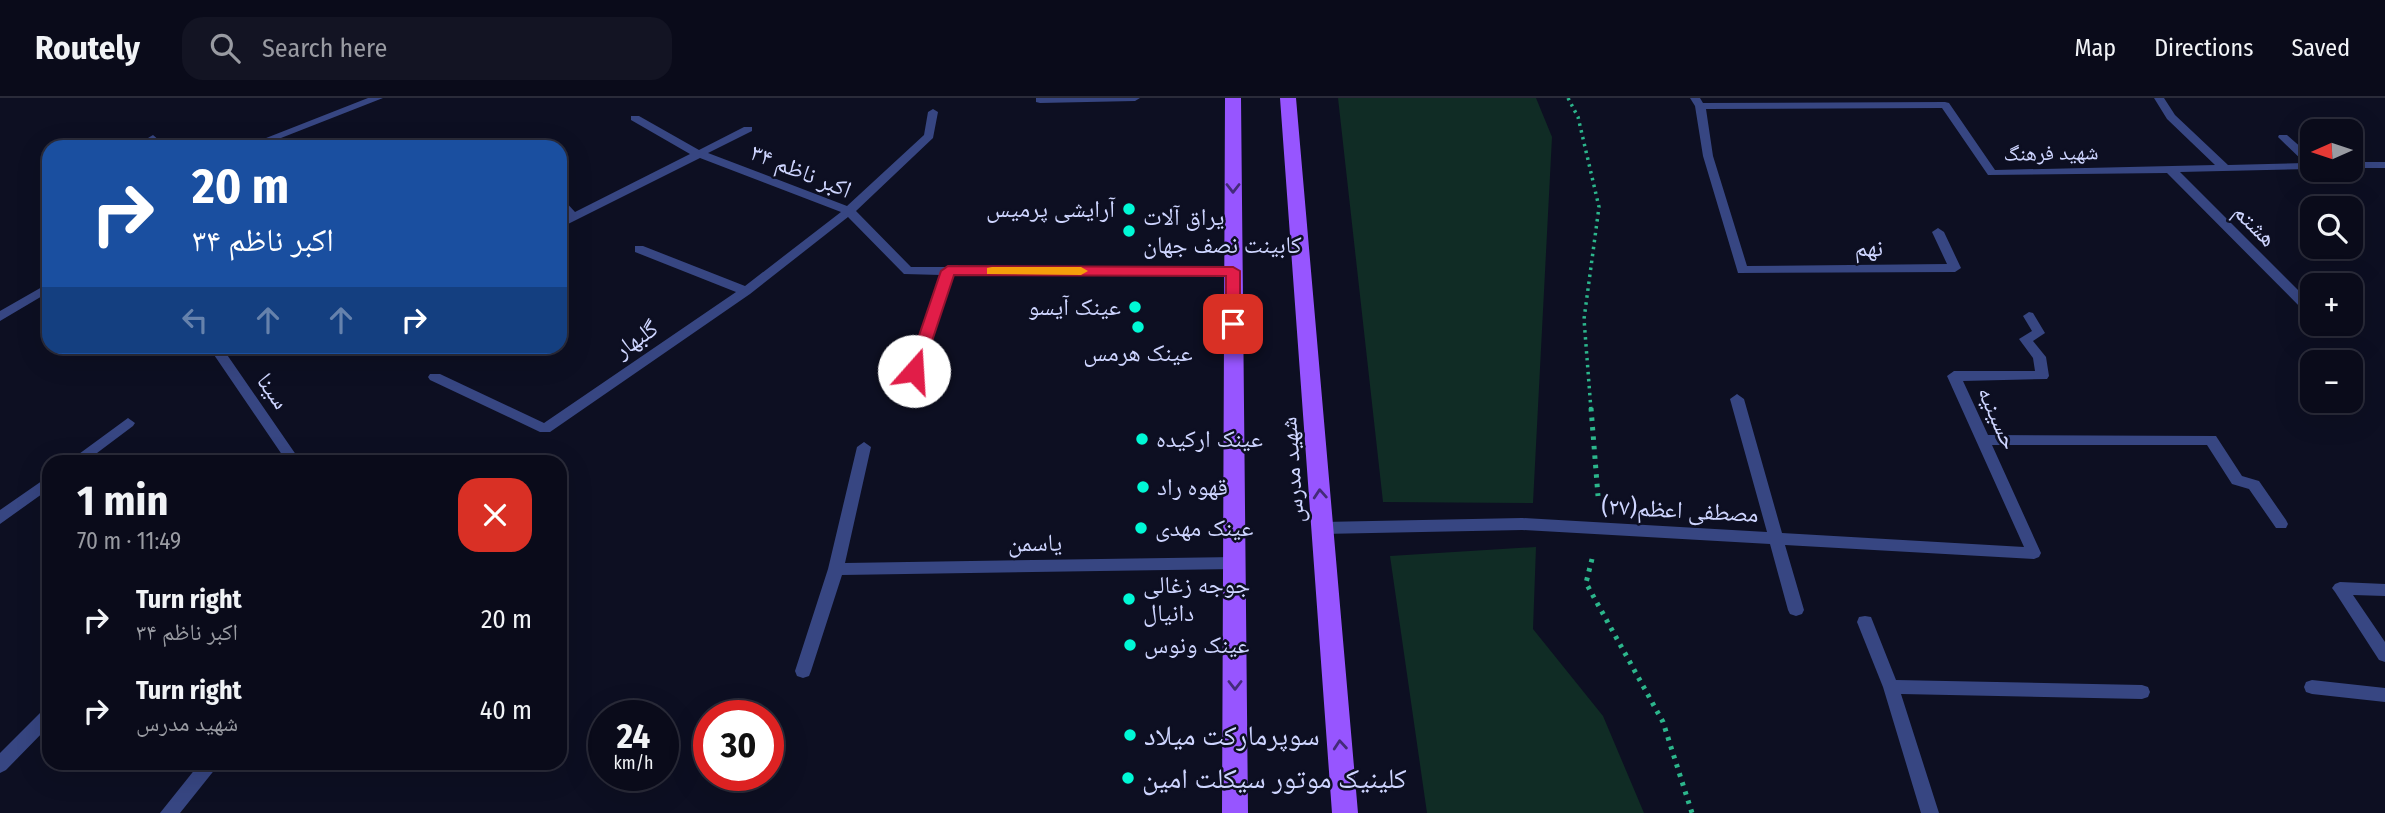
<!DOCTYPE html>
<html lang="en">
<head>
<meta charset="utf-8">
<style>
	:root { --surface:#0a0b1a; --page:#131423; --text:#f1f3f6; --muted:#999ba2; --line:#2a2b39 }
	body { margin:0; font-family:"Fira Sans Condensed","Noto Naskh Arabic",sans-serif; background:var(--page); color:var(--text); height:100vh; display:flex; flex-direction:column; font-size:26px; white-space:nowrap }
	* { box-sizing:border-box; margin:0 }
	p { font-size:23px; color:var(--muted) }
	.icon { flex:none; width:38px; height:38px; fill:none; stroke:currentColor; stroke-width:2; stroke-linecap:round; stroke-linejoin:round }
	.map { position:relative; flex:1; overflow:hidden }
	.side { position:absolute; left:42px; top:357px; width:525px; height:315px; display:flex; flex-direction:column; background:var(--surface); border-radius:21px; box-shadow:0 7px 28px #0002,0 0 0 2px var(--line) }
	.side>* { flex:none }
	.guide { position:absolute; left:42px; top:42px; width:525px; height:214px; border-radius:21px; box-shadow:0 7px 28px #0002,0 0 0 2px var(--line); background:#1a4fa0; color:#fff; overflow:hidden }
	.needle { width:46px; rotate:267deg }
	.fabs { position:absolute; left:2300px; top:21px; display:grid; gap:14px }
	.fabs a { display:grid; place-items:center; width:63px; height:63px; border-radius:14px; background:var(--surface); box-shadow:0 7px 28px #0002,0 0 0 2px var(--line); font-size:35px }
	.speed { position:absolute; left:588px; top:602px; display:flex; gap:14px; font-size:35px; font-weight:700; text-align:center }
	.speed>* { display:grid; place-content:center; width:91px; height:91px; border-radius:50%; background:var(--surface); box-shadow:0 7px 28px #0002,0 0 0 2px var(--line); line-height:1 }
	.speed small { font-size:18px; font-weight:400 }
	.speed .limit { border:10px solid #d22; background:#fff; color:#111 }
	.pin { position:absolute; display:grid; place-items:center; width:60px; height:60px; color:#fff; margin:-30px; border-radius:14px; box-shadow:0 4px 10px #0006 }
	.me { position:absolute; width:77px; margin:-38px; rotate:19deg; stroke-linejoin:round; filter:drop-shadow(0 0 5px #0008) }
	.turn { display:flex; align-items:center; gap:24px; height:147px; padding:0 35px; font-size:32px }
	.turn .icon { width:91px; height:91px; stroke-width:2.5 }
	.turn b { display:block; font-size:49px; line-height:60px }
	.lanes { display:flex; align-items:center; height:66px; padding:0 35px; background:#0003; justify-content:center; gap:35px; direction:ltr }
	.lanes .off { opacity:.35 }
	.round { display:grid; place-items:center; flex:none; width:74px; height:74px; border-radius:21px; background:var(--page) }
	.overview { display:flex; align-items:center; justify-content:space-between; height:119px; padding:0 35px }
	h1 { font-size:42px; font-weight:700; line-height:52px }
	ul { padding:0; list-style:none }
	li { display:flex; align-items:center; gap:21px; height:91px; padding:0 35px }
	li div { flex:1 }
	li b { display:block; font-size:26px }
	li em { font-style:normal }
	header { display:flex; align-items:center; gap:42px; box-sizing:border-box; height:98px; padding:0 35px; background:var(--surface); border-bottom:2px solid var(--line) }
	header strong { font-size:33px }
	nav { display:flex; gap:38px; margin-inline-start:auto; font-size:24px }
	.search { width:490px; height:63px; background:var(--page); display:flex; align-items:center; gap:18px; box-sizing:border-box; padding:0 24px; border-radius:21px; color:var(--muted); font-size:26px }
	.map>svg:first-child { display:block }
</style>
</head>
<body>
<header>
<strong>Routely</strong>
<div class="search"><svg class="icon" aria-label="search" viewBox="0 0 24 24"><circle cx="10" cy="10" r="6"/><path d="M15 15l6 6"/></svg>Search here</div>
<nav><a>Map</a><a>Directions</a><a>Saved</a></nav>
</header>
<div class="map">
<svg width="2385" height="715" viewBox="0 0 2385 715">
	<rect width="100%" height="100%" fill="#0d0f22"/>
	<!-- green -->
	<path fill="#102c25" d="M1338,0h198l16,39 -19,366 -150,-1z
		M1536,449l-3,82 70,87 41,97h-217l-37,-257z"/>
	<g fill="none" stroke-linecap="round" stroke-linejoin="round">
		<!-- path-far1 -->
		<path stroke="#2cb68c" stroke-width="3.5" stroke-dasharray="2.5 4.5" stroke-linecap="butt" d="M1568,0l10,19 21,90 -15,112 7,91"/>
		<!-- path -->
		<path stroke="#2cb68c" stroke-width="5" stroke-dasharray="3.5 6" stroke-linecap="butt" d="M1591,310l7,88
			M1592,461l-6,24 77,139 29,91"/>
		<!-- minor -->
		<path fill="#374682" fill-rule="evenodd" d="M368,0h15l-125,49h-15z
			M1036,0h104l-5,3 -95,2 -4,-1z
			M1690,0h10l3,5 242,-1 4,1 46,67 220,-5 -48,-46 -13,-21h10l11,17 53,50 77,-2 -27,-26 1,-2h8l25,22v12l-132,3 132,132v10l-6,-1 -139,-140 -179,2 -46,-67 -236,1 7,47 34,110 200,-2 -15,-32 6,-4 6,4 17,36 -6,4 -217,1 -35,-117 -8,-50z
			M933,11l5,3 -5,26 -77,73 55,56h322l6,4 -6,4h-280l-32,96 -7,5 -7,-5 34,-96 -37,-1 -56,-57 -98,77 -200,138h-10l-110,-52 -2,-3 2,-3h10l104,49 192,-131 -101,-40v-6h8l102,40 96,-74 -141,-54 -140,70v-9l7,-3 -7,-7v-10l4,1 11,12 115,-58 -59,-34v-4h8l60,34 45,-23h8v4l-44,22 139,53 77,-71 4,-23z
			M153,37l14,12h-11l-8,-9z
			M2350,64h35v6h-35z
			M49,185v9l-49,29v-10z
			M2029,214l4,1 12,20 -12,8 13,16 3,19 -2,3 -84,2 25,54 228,1 26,40 17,5 27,39 2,4 -2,4h-10l-27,-39 -17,-5 -25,-39h-215l49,108 -2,4 -5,2 -249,-14 19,65 -2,4 -6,2 -6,-2 -2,-4 -18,-66 -248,-14 -200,4 -5,-2 -2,-4 2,-4 5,-2 200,-4 245,14 -37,-133 7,-5 7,5 38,134 242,14 -77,-171 7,-5h81l-2,-13 -14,-19 13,-8 -9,-15z
			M208,248h13l80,116h-14z
			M128,320l7,5 -2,3 -48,36h-17z
			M864,344l7,5 -26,116 390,-6 5,2 3,4 -3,4 -5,2 -393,6 -31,96 -2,5 -6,2 -6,-2 -2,-5 33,-102 29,-122z
			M49,378v13l-49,35v-14z
			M2340,484l45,2v12l-32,-1 32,47v20l-6,-2 -44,-68 -3,-4 3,-4z
			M1865,518l6,1 2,5 23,58 246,5 6,2 2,5 -2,5 -6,2 -241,-5 38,119h-18l-38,-126 -26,-65 2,-5z
			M2312,582l73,8v14l-73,-8 -6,-2 -2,-5 2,-5z
			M49,610v18l-43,44 -6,3v-20l43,-43z
			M200,665h20l-40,50h-20z"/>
		<!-- primary -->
		<path fill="#9755ff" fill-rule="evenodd" d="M1225,0h16l7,715h-26z
			M1280,0h16l62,715h-26z"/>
	</g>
	<!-- one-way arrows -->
	<defs><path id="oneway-chevron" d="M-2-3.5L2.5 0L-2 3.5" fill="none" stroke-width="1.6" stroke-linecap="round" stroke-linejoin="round" transform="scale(1.75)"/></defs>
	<g stroke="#442b7a">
		<use href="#oneway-chevron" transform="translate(1233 90) rotate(90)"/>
		<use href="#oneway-chevron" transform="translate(1320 396) rotate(-94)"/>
		<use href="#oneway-chevron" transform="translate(1235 587) rotate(90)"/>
		<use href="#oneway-chevron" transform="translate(1340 647) rotate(-95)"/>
	</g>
	<!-- route -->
	<path fill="#e11d48" stroke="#92132f" stroke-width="2" d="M948,168l285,1 7,4v53l-7,5 -7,-5v-48l-272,-1 -32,96 -8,5 -5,-1 -2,-4 34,-100z"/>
	<!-- slow -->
	<path fill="#f59e0b" d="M992,169h89l7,4 -7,4 -94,-1v-6z"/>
	<!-- markers -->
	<g fill="#00f9d6" stroke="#0d0f22" stroke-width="2.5">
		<circle cx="1129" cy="111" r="7"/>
		<circle cx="1129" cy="133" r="7"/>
		<circle cx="1135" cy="209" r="7"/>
		<circle cx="1138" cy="229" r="7"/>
		<circle cx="1142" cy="341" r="7"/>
		<circle cx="1143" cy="389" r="7"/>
		<circle cx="1141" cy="430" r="7"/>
		<circle cx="1129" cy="501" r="7"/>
		<circle cx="1130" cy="547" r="7"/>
		<circle cx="1130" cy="637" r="7"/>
		<circle cx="1128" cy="680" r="7"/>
	</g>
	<g text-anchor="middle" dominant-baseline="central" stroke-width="5" stroke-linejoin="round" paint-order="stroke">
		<!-- far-street labels -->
		<g font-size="21" fill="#ced5ff" stroke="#0d0f22">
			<text transform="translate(2051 55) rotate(-1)">شهید فرهنگ</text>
		</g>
		<!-- street labels -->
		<g font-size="24" fill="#ced5ff" stroke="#0d0f22">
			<text transform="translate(801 73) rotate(22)">۳۴ اکبر ناظم</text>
			<text transform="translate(2255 127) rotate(45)">هشتم</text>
			<text x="1869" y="150">نهم</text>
			<text transform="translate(636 241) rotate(-35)">گلبهار</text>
			<text transform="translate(273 293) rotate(55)">سینا</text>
			<text transform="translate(1998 320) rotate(66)">حسینیه</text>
			<text transform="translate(1292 372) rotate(-94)">شهید مدرس</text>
			<text transform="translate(1680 412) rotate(3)">مصطفی اعظم(۲۷)</text>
			<text transform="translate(1035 445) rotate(-1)">یاسمن</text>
		</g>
		<!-- poi labels -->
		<g font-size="24" fill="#ced5ff" stroke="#0d0f22" text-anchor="start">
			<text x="1115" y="111" text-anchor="end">آرایشی پرمیس</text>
			<text x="1143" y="119">یراق آلات<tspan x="1143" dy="28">کابینت نصف جهان</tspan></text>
			<text x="1121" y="209" text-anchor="end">عینک آیسو</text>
			<text x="1138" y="255" text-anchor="middle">عینک هرمس</text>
			<text x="1156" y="341">عینک ارکیده</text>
			<text x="1157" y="389">قهوه راد</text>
			<text x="1155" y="430">عینک مهدی</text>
			<text x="1143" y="487">جوجه زغالی<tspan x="1143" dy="28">دانیال</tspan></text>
			<text x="1144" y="547">عینک ونوس</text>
		</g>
		<!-- near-poi labels -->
		<g font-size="28" fill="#ced5ff" stroke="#0d0f22" text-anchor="start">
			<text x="1144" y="637">سوپرمارکت میلاد</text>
			<text x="1142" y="680">کلینیک موتور سیکلت امین</text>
		</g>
	</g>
</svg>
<div class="fabs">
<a><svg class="needle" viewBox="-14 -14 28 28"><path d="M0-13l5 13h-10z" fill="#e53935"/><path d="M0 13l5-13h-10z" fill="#999ba2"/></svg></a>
<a><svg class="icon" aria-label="search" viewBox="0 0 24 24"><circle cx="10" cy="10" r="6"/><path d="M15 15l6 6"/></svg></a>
<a>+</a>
<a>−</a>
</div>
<div class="speed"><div>24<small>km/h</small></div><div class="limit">30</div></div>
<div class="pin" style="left:1233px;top:226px;background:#d93025"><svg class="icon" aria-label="arrive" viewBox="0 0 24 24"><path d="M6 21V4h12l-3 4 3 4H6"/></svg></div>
<svg class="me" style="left:914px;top:273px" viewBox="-20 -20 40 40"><circle r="19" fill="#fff"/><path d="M0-13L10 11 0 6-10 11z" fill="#e11d48"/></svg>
<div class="guide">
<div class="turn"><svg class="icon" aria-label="right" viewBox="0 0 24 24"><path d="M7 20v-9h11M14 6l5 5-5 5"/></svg><div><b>20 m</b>۳۴ اکبر ناظم</div></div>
<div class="lanes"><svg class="icon off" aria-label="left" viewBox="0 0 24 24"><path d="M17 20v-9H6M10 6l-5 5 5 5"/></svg><svg class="icon off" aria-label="ahead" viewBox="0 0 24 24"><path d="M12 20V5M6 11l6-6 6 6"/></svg><svg class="icon off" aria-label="ahead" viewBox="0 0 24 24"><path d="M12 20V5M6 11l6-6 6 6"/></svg><svg class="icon" aria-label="right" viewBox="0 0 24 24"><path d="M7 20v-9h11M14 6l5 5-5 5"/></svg></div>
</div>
<section class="side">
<div class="overview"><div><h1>1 min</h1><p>70 m · 11:49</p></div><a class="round" style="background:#d93025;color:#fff"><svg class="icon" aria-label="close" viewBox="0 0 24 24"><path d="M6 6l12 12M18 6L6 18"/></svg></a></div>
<ul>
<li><svg class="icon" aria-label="right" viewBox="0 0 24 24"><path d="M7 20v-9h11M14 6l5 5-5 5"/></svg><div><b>Turn right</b><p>۳۴ اکبر ناظم</p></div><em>20 m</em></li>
<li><svg class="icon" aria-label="right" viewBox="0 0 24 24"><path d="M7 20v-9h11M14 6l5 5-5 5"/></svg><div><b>Turn right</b><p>شهید مدرس</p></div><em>40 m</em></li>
</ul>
</section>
</div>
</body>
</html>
